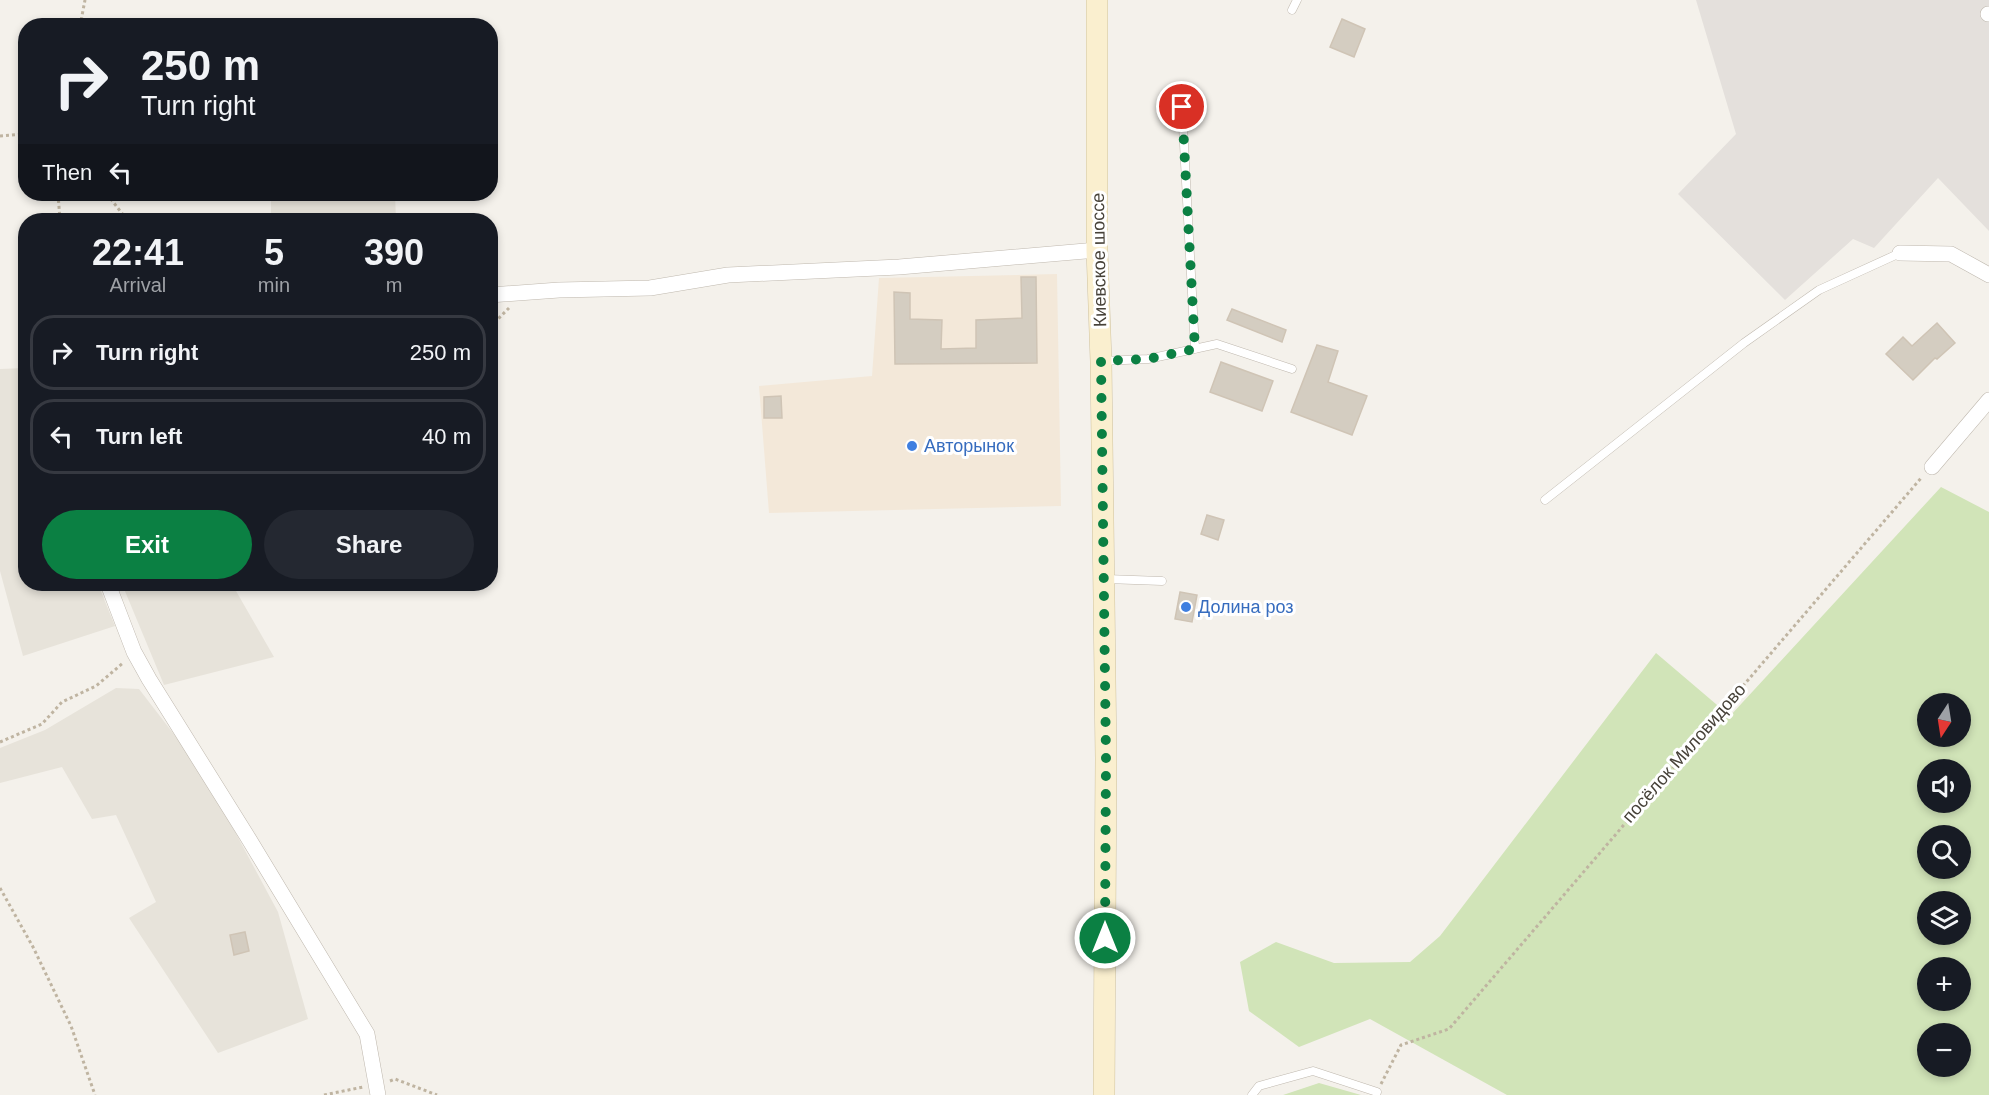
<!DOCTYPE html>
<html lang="en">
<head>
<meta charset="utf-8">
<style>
	:root { --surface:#171b24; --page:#242831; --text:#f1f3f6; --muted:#9ea1a6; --line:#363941; --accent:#0b8043 }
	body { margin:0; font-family:Helvetica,sans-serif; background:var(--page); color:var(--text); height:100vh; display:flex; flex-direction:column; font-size:22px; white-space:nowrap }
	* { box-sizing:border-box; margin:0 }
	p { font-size:20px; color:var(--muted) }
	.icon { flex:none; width:33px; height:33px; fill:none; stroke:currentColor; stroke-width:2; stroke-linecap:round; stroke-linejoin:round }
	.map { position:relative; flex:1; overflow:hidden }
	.sheet { position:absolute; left:18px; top:213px; width:480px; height:378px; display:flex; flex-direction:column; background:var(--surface); border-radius:24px; box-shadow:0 3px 9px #0003 }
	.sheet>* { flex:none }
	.banner { position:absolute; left:18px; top:18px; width:480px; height:183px; border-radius:24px; box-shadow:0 3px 9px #0003; background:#171b24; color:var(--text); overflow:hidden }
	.needle { width:39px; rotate:192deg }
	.fabs { position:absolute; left:1917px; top:693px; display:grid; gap:12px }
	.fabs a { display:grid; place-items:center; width:54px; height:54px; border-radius:50%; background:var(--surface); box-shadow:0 3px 9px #0003; font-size:30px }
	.pin { position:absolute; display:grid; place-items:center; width:51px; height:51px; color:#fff; margin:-26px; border:3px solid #fff; border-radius:50%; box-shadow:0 2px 6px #0007 }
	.me { position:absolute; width:66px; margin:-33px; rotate:0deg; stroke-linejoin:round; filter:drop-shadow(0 0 4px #0008) }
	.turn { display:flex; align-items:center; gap:21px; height:126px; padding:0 24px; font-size:27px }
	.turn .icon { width:78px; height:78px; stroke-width:2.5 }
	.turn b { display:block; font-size:42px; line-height:51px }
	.then { display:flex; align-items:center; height:57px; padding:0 24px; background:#0003; gap:12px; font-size:22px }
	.eta { display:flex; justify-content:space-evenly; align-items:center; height:102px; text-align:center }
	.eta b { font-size:36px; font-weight:800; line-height:42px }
	.primary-button { display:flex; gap:12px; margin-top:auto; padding:12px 24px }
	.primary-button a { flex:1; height:69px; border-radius:36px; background:var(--accent); color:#fff; font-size:24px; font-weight:800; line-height:69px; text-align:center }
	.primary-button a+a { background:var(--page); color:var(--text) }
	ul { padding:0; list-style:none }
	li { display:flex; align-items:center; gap:18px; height:75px; margin:0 12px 9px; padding:0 12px; border:3px solid var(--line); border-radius:24px }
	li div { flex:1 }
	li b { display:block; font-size:22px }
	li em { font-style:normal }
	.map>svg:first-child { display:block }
</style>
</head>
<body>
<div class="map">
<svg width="1989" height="1095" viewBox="0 0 1989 1095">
	<rect width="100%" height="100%" fill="#f4f1eb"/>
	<!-- residential -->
	<path fill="#e7e3da" d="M271,194h124l1,26h-125z
		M25,368l1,216h72l17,42 -92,30 -23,-85v-202z
		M122,584h110l42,73 -110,28z
		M116,688l23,1 51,66 36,60 52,97 30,107 -90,34 -89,-135 27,-16 -40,-87 -24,4 -30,-52 -62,16v-35l45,-18z"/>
	<!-- commercial -->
	<path fill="#f3e8d9" d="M1057,274l4,232 -292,7 -10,-127 113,-10 7,-98z"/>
	<!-- industrial -->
	<path fill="#e4e0dc" d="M1696,0h293v231l-51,-53 -64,70 -21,-9 -68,61 -107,-106 58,-60z"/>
	<!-- green -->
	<path fill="#d1e4b8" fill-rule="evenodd" d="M1941,487l48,25v583h-482l-137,-76 -71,28 -50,-36 -9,-49 36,-20 58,21 76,-1 30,-26 216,-283 74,63zM1928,704h32v32h-32zM1928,770h32v32h-32zM1928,836h32v32h-32zM1928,902h32v32h-32zM1928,968h32v32h-32zM1928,1034h32v32h-32z
		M1319,1083l42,12h-78z"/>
	<!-- building -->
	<path fill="#d4cdc1" stroke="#cfc4b5" stroke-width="1.5" d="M1342,19l23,10 -11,28 -24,-10z
		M1021,277h15l1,86 -142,1 -1,-72 16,1v26l32,1 -1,29 35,-1v-28l46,-2z
		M1232,309l54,21 -4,12 -55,-22z
		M1937,323l18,20 -18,16 -2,-1 -22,22 -27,-26 17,-17 9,9z
		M1317,345l21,6 -10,31 39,14 -15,39 -61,-23z
		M1221,362l52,19 -11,30 -52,-19z
		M781,396l1,22h-18v-21z
		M1207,515l17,5 -6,20 -17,-6z
		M1180,592l17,3 -5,27 -17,-3z
		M245,932l4,19 -15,4 -4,-20z"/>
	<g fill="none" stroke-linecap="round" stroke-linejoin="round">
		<!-- service casing -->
		<g stroke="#bfb8ae" stroke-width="9">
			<path id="service" d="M1292,10l5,-10
				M1182,107l13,242
				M1102,361l46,-2 69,-15 75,25
				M1545,500l199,-157 75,-53 81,-37
				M1106,579l56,2
				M1252,1095l7,-9 54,-15 64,21"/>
		</g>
		<!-- minor casing -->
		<g stroke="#bfb8ae" stroke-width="16">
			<path id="minor" d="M1988,14h1
				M1900,253l51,1 38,21
				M490,295l69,-5 91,-2 78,-13 171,-8 198,-17
				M1932,467l57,-67
				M108,584l26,68 15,27 98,157 120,198 11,61"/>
		</g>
		<!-- secondary casing -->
		<g stroke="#cfc29f" stroke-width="22">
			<path id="secondary" d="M1097,0v250l4,111 5,397 -2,337"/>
		</g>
		<!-- path -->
		<path stroke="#bfb4a1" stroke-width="3" stroke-dasharray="3 3" stroke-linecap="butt" d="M80,26l5,-26
			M0,136l26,-2
			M58,194l2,26
			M107,194l20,26
			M490,327l19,-19
			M0,742l42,-18 20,-22 34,-16 27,-23
			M0,888l33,59 38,79 24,69
			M390,1081l5,-2 42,16
			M1381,1084l20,-39 48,-16 473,-552
			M324,1095l39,-8"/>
		<!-- service -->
		<use href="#service" stroke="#fff" stroke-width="8"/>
		<!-- minor -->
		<use href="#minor" stroke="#fff" stroke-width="15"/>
		<!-- secondary -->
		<use href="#secondary" stroke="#faefcf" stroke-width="21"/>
	</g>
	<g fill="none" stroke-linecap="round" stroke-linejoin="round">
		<!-- route -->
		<path stroke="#0b8043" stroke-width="10" stroke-dasharray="0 18" d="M1105,938l1,-180 -5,-397 47,-2 47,-10 -13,-242"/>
	</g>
	<!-- markers -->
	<g fill="#3f7fe0" stroke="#fff" stroke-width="2">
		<circle cx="912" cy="446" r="6"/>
		<circle cx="1186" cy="607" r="6"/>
	</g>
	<g text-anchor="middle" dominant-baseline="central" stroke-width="6" stroke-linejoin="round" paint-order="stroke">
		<!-- street labels -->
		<g font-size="18" fill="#474239" stroke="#fff">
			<text transform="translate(1099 260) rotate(-91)">Киевское шоссе</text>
			<text transform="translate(1684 753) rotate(-49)">посёлок Миловидово</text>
		</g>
		<!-- shop labels -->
		<g font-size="18" fill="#366cbe" stroke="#fff" text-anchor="start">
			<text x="924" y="446">Авторынок</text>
			<text x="1198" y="607">Долина роз</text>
		</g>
	</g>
</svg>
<div class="fabs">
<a><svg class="needle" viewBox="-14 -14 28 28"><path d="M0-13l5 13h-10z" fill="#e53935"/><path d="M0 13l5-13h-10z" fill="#9ea1a6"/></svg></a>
<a><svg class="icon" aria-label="sound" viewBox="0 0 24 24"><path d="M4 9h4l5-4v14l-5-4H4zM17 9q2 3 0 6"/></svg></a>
<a><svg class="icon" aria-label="search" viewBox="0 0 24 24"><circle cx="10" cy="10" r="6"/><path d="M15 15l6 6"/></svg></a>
<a><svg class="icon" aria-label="layers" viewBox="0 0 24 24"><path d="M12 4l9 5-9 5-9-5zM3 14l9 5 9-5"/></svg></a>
<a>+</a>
<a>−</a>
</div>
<div class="pin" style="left:1182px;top:107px;background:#d93025"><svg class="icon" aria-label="arrive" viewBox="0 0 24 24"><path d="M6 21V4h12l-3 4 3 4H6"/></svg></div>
<svg class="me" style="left:1105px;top:938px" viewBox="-20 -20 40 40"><circle r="17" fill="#0b8043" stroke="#fff" stroke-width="3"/><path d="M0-11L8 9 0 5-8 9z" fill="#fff"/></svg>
<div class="banner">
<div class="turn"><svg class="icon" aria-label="right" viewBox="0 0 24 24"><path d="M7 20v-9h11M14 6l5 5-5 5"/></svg><div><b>250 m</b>Turn right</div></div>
<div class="then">Then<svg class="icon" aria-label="left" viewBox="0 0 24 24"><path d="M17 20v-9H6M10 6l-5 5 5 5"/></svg></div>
</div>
<section class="sheet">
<div class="eta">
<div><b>22:41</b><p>Arrival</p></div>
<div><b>5</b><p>min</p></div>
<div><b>390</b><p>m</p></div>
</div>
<ul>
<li><svg class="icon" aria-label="right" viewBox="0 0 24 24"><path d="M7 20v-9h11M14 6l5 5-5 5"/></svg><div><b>Turn right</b></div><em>250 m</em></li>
<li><svg class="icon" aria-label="left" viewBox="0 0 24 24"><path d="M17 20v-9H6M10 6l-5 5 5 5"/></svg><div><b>Turn left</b></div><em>40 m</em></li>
</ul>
<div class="primary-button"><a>Exit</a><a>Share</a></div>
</section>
</div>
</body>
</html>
